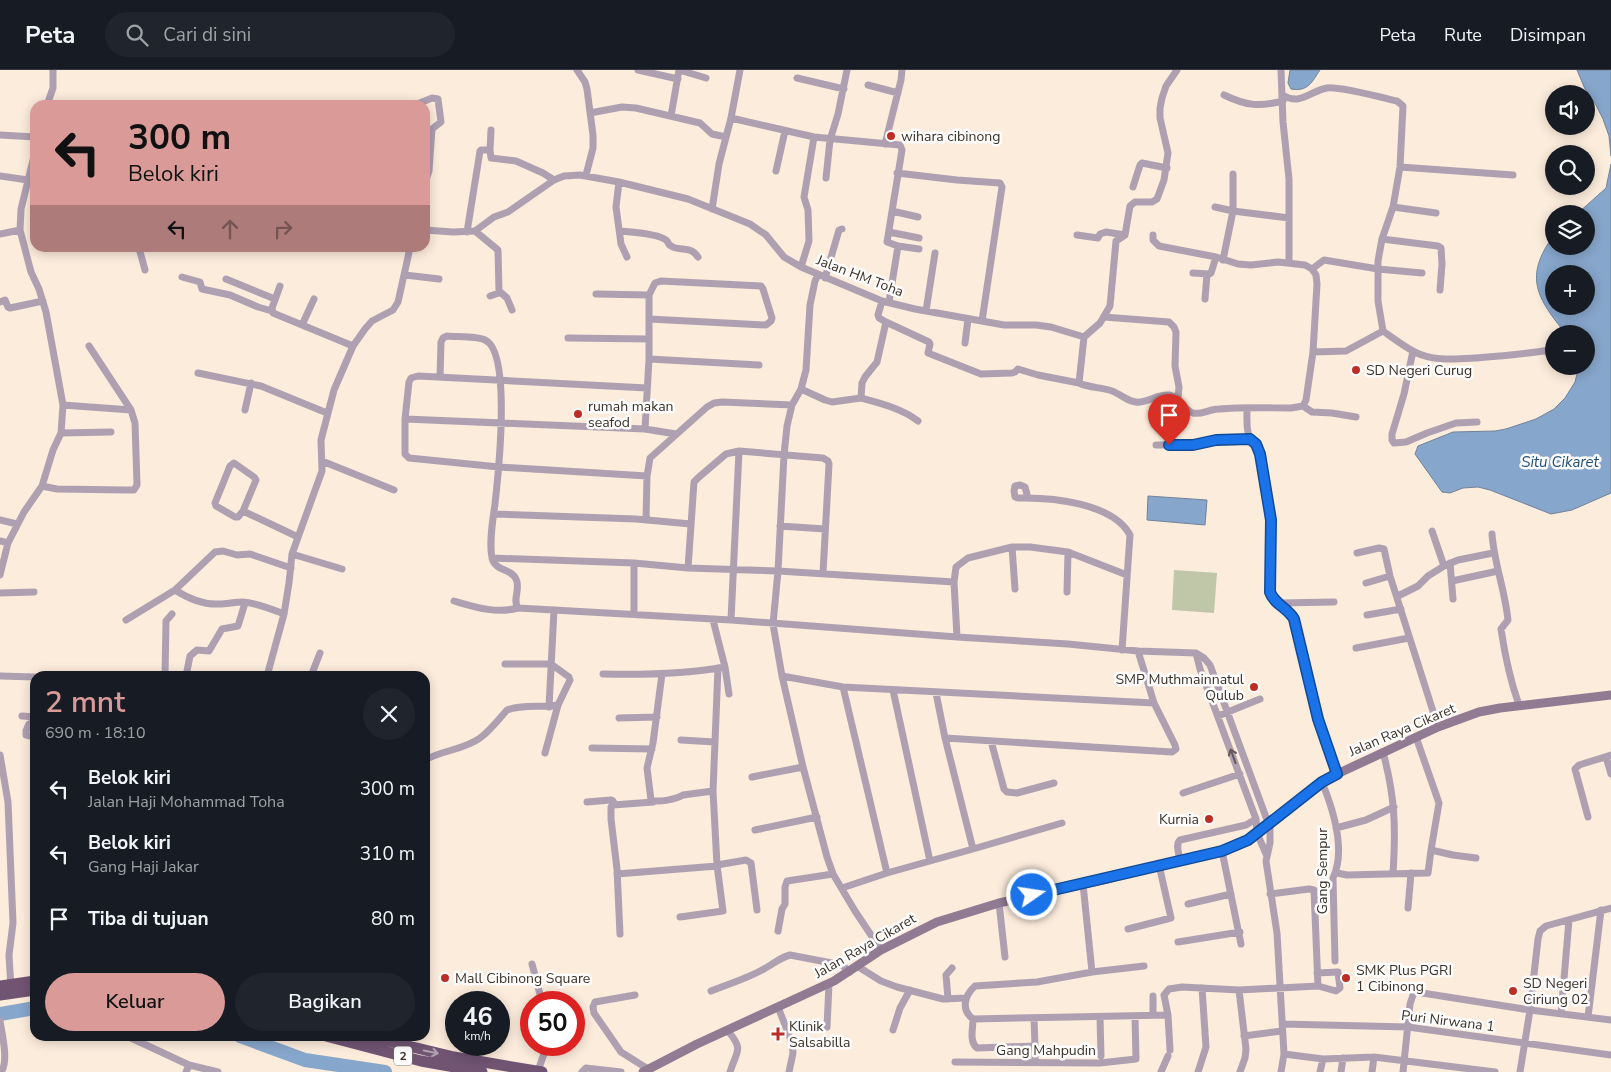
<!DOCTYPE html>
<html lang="id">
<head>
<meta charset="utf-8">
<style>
	:root { --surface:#171b24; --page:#20242c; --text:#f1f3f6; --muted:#9ea1a6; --line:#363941; --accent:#d99a98 }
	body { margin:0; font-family:"Nunito Sans",sans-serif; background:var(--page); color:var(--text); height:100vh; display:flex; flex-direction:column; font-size:19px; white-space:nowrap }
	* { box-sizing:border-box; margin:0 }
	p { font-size:16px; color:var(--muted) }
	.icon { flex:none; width:28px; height:28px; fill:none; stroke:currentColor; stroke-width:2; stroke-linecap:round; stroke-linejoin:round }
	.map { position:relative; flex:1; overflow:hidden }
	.details { position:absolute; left:30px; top:601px; width:400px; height:370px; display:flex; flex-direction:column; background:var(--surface); border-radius:15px; box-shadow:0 2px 12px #0003 }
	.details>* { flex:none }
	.guide { position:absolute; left:30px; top:30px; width:400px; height:152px; border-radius:15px; box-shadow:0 2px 12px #0003; background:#d99a98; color:#111; overflow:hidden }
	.tools { position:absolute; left:1545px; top:15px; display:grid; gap:10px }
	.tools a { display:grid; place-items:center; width:50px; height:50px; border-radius:50%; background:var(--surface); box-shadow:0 2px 12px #0003; font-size:25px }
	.speed { position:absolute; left:445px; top:921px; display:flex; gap:10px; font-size:25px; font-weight:700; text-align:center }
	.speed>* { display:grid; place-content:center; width:65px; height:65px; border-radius:50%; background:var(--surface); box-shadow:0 2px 12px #0003; line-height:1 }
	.speed small { font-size:12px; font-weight:400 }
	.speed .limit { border:8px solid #d22; background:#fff; color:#111 }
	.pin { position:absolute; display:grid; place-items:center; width:42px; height:42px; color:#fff; margin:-51px -21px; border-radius:50% 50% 50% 0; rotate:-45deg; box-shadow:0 0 5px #0007 }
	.pin .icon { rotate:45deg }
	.me { position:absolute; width:55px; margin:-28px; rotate:77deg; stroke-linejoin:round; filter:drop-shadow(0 0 4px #0008) }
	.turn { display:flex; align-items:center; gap:18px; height:105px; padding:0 15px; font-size:22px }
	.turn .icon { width:65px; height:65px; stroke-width:2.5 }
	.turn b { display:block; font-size:35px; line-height:42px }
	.lanes { display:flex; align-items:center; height:48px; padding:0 15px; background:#0003; justify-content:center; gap:25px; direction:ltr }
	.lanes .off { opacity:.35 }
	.round { display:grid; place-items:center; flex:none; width:52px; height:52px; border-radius:26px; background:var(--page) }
	.overview { display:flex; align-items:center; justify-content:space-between; height:85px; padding:0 15px }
	h1 { font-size:30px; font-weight:600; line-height:38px; color:var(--accent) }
	.primary-button { display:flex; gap:10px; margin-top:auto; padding:10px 15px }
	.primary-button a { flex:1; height:58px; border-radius:30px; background:var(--accent); color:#111; font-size:20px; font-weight:600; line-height:58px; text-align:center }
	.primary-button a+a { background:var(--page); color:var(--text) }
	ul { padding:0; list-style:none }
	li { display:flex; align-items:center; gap:15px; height:65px; padding:0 15px }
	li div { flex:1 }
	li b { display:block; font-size:19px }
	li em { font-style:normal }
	header { display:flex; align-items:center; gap:30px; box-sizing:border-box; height:70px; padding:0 25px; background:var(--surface); border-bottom:1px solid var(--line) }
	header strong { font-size:24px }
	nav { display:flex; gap:28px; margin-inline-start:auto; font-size:18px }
	.search { width:350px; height:45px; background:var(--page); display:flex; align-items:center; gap:12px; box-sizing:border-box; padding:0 18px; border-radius:28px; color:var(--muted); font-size:19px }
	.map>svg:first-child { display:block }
</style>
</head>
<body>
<header>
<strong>Peta</strong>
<div class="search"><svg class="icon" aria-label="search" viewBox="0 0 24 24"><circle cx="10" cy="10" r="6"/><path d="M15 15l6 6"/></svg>Cari di sini</div>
<nav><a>Peta</a><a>Rute</a><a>Disimpan</a></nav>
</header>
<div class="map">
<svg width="1611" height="1002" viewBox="0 0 1611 1002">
	<rect width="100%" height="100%" fill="#fcecdc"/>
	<!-- green -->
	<path fill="#c0c6a8" d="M1174,500l43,3 -3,40 -42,-3z"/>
	<!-- water -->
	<path fill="#87a6cb" stroke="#70839a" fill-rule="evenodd" d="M1290,0h30c-8,12 -12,22 -29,19l-3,-6z
		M1577,0h34v86l-2,-20 -6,-17 -7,-14 -11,-16z
		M1611,94v329l-39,17 -21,4 -61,-24 -12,-3 -15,1 -13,5 -8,-1 -27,-38 3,-8 35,-14 42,-1 11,-2 30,-10 18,-10 11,-11 10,-16 4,-16h7v-32h-20c-29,-36 -43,-57 -12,-99v11h32v-32h-9l29,-26zM1554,204h32v32h-32z
		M1148,426l59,4 -2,25 -58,-5z"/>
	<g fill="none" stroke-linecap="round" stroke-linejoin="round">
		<!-- river -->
		<path stroke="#87a6cb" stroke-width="14" d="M0,944l35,-6
			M240,966l65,24 80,12"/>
		<!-- minor -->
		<path stroke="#afa0b1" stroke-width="7" d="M577,0l8,12 2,7 6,46v13l-7,27
			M638,0l40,9
			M679,0l27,8
			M1281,0l2,52 6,57v84
			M797,8l47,11
			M868,15l30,8
			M1224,25c23,11 35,12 59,6
			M1282,25c19,11 28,-4 45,-7 11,-2 57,10 70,13l6,5 -3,61 -7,40 -11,32 -4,22v40l5,30c10,7 28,21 39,24 17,6 37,4 54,3 25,-2 49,-4 74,-8
			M47,35l6,-17v-18
			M415,35l17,-7 6,1 3,23 -9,7 -3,42 -4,12
			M590,43l32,-6 14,1 64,15 12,11 14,3
			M671,46l8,-46
			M731,48l83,19 86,8 2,5 -15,92 11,4 21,3
			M491,60l-1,20 1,8 25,3 27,12 11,7
			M0,65l35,2
			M885,74l16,-64 1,-10
			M1400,97l113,8
			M776,101l9,-40
			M897,103l60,7 43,3 2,4 -20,134
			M0,106l28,4
			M826,108l4,-38 8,-26 9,-44
			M619,112l-3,25 5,37 6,13
			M1133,117l7,-22 2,-2 25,5
			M1215,137l18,4 56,7
			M1393,137l43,6
			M712,139l7,-45 12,-46 9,-48
			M892,141l26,6
			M425,160l28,2 22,-1 19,-14 14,-5 46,-32 10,-4 16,-1 39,7 69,17 62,25 16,11 18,22 17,10 81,34 33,8 89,16h32l15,2 33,10
			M475,161l23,19 1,41 8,7 5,12
			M620,161c10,1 37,2 46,9 3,2 1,4 5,6 10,6 19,-1 27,11
			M467,162l13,-81 1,-1h9
			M889,162l30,6
			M0,164l20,-4
			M1077,165l21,3 2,-4 6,-2 19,3
			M1153,165v5l6,6 57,11 22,7 13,1 27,-3 27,3 7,4 4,6 1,9 -4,68 33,-1 37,-20
			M1382,169l56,7 3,2 1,16 -2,26
			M139,178l6,22
			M1223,190l10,-49v-37
			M801,197l8,-26 -1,-31 -4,-13 10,-60
			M1312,199l12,-9 54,9 44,4
			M1193,203l16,1 2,-1 5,-16
			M405,205l34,4
			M818,205l-3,6 -5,24 -4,65 -5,19 -9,16 -5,21 -3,29 -6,116 -5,53 9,52 21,91 24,90 6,17 22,37 26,39
			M182,207l18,5 2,7 28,6 28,12 14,4
			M825,208l14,-48 3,-1
			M226,209l49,20
			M280,216l-8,22 1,5 80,33
			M596,224l53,1
			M490,226l9,-3
			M1205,229l2,-25
			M0,232l5,-2 3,7 2,1 33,-7
			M889,232l9,-56
			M926,241l9,-58
			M1104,247l65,5 5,5 2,5 -1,34 4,21 -1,12
			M886,252l43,20 1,2 -2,9 53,21 31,-1 3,-1 3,-3 20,6 41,8c10,5 22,4 33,8 9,3 18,13 28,11 10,-1 19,-8 29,-7 12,2 14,15 24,18 8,2 17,-4 26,-4 24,-2 48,-1 72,-1l12,-2 9,6 20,1 24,4
			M302,255l12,-26
			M1084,267l16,-14 10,-17 6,-65 9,-6 5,-29 5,-4h17l5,-3 7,-19 4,-27 -8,-35v-10l2,-10 4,-12 11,-16
			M568,268l81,1
			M965,273l3,-24
			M1413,281l-9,43 -12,40v6l2,3 12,-1 21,-9 29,-10 21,-1
			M649,289l110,6
			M198,303l63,13 66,27
			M440,307l1,-35 2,-4 4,-2c10,1 30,0 38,4 27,12 13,137 10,164 -2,14 -7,43 -2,57 4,10 19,8 23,18 5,9 -4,21 2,29l213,12 226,17 111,7 70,7 58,2
			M1079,313l5,-46
			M647,318l-229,-12 -7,2 -2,4 -4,37 240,10 31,5
			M801,319l24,11 7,2 29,-4 1,-15 3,-6 12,-15 9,-40 -7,-4 -1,-3 4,-14
			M861,328c19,5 42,11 57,23
			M63,335l68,5
			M1303,336l3,-6 7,-48
			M1247,338c0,9 -1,20 2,28 3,7 8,11 11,18l11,66 -1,72c3,12 18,16 24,27l24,100 19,55
			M245,340l6,-27
			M405,349v35l4,4 90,9 148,9
			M645,359l4,-70v-64l6,-12 6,-2 100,5 2,3 9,29 -1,3 -5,4 -117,-6
			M61,363l50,-1
			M1156,375h37l23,-5 34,-1
			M322,391l72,29
			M234,393l20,14 2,3 -13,31 -5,6h-3l-19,-11 -1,-3 15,-37z
			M42,416l15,3 69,1h8l3,-5 -2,-62 -4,-13 -42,-64
			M1028,428l-3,-11 -5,-2 -5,1 -1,5 1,6 3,1c33,-1 95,5 112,37l-8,115
			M243,441l55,26
			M494,444l142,5 55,5
			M0,450l17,4
			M646,450l1,-44 3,-18 57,-51 7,-4 8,-1 70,3
			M780,456l45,3
			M1432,461l12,35
			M1492,464c2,29 13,56 16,86l-7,9c4,27 9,51 18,76
			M0,471l8,2
			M1012,477l3,42
			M1357,483l22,-5 5,1 6,27 48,151
			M292,484l50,15
			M492,488l142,5 54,5 90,3 176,11
			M1450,493l3,36
			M688,498l6,-86 5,-5 27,-23 13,-3 84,7 5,3 1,3 -6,109
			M0,505l8,-32 16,-31 18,-26 11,-36 8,-17 2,-28 -17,-93 -7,-23 -8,-17 -11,-42 1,-21 14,-57
			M1452,511l46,-10
			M1366,513l24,-7
			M175,520c14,9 28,15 44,14 8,0 16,-2 24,-2 14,1 28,7 41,12
			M1067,522l1,-40
			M0,523l34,-1
			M1398,526l20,-10 10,-10 16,-10 14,-6 35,-7
			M454,531c21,6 42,13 64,7
			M1278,533l56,-1
			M634,544v-51
			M1367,545l34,-6
			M126,550l49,-30 40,-38 8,-1 14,4 13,-1 41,14
			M713,550l12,47 4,27
			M731,550l8,-169
			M957,567l-3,-55 2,-15 12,-9 44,-11h18l38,5 59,23
			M1356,578l53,-10
			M505,594h46l18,13 1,3 -12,25 -13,48
			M603,604c41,1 82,0 122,-7
			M662,604l-9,69 -6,25 4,32c8,3 25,-1 32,-5l30,-4
			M0,606l35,1
			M165,606l1,-55 6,-7
			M186,606l4,-20 7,-6 12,1 13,-22 16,-3 7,-23
			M267,606l17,-62 5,-31 3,-29 30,-83 -1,-31 13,-50 19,-44 12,-17 7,-8 21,-11 5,-8 12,-54
			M311,606l9,-23
			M782,606l61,11 311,16
			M843,617l44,186
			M893,620l37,171
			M549,637l5,-97
			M22,646l13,1
			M1218,646l42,-17
			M619,648l38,-1
			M35,653l-6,1 -3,7v4l9,2
			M1416,667l23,66 -8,47 22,5 23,3
			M945,668l227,14 4,-3 -1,-4 -21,-42 -16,-52
			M681,670l34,2
			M991,671l13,48 3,3 10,1 37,-10
			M592,678l60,1
			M1383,682c12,45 13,75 10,121
			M0,685l8,47 5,121 -4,32 2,33
			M1606,687l5,17
			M425,690c17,-10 39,-10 55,-22 10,-7 19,-19 27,-28 16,-6 35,-2 51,-5
			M752,707l51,-10
			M1322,712c11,27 24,69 11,96l2,83
			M1183,723l57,-19
			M587,732l24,-2 2,1 1,2 -3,4v12l6,50 3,65
			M613,735l40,-3
			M1588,747l-13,-48 4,-4 32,-10
			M1336,758l30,-8 28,-13
			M755,760l62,-13
			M973,779l89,-26
			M1222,781l19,93
			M1266,784l-9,-21 -1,-14 -56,-150 -4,-16 8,5 6,7 60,163v15l-4,18 11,72 7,121 -3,18
			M1180,790c-1,-7 -5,-15 0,-20l66,-15 10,-6
			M717,795l29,-5 5,3 6,47
			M1337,803l10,2 81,-2 3,-23
			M617,804l100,-8
			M1083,814l9,88
			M842,818l45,-15 86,-24 -28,-111 -9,-45
			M999,833l6,54
			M1188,834l43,-10
			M1408,838l3,-35
			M680,847l43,-6 -6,-46 -4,-74 5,-123
			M1128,859l43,-11 -12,-53
			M778,861l4,-22 3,-5v-17l2,-6 46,-7
			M1178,872l62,-10
			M532,894l10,38
			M857,896l24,15 16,6 46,12 23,-1
			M1317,903l21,-1 2,16 -4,3 -18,-5
			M1239,920l7,59 -1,9 -5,14
			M711,921c17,-7 35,-12 51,-21 10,-5 17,-12 28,-15l52,10 8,7
			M635,925l-40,7 -2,5 1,6 27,39 27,17
			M948,929l-2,-24 6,-7
			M778,937l14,36 1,10 -4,19
			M1561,944l8,-94
			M1153,945v-19
			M1168,945l2,35
			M1100,947l1,39
			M1588,947l13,-107
			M1034,948l1,28 -58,2c-8,-6 -4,-19 -4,-29 65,-1 130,-3 195,-4l-4,-20 5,-6 13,-2 57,3 79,-4 -4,-96 -5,-1 -39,5
			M973,949c-12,-9 -9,-23 2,-33l62,-4 55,-10 52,-6
			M0,951c2,13 9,41 1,51
			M1282,954l126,3 203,28
			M827,957l2,-43
			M893,960l7,-22 10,-18
			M728,961c16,19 9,19 2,41
			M1244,966l38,-5
			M131,968l58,27 29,7
			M1035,976v16
			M1284,984l39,5 51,-2 121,15
			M955,992l145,1 36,-4 -1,-42
			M538,1001l9,-26
			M186,1002l3,-7
			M582,1002l4,-4 35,4
			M1161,1002l7,-16
			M1198,1002l8,-25 -4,-59
			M1320,1002l3,-13
			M1341,1002l2,-14
			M1372,1002l2,-15
			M1403,1002l7,-68 3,-9 3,-3 114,18 81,10
			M1520,1002l10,-62 8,-71 2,-8 6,-5 65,-18"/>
		<!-- secondary -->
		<path stroke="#907b92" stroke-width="9" d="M643,1002l54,-28 137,-63 47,-31 56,-28 62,-19 112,-25 126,-32 11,-6 74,-58 15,-8 101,-47 41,-15 21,-4 111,-13"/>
		<!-- trunk -->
		<path stroke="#705472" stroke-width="11" d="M0,916l35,-5
			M0,925l35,-5
			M326,966l95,25 61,11
			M367,966l87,21 88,15"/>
	</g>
	<!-- one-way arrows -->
	<defs><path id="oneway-shaft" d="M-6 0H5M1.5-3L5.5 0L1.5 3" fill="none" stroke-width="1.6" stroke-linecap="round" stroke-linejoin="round" transform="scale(1.25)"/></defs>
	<use stroke="#645858" href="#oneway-shaft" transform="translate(1233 686) rotate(-110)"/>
	<use stroke="#afa0b0" href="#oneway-shaft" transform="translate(431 982) rotate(12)"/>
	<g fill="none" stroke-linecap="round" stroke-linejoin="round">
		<!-- route casing -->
		<g stroke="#114b97" stroke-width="12">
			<path id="route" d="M1032,825l190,-44 26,-11 74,-58 15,-8 -19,-55 -24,-100c-6,-11 -20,-15 -24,-27l1,-72 -11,-66 -4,-10 -6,-5 -34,1 -23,5h-24"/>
		</g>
		<!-- route -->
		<use href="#route" stroke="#1a73e8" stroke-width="9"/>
	</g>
	<!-- markers -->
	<g fill="#bc2e25" stroke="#fcfcfc" stroke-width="2">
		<circle cx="891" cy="66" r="5"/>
		<circle cx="1356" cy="300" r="5"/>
		<circle cx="578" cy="344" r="5"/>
		<circle cx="1254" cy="617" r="5"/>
		<circle cx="1209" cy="749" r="5"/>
		<circle cx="445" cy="908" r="5"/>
		<circle cx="1346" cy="908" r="5"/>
		<circle cx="1513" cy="921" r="5"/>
		<path d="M775.5 956.5h5v5h5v5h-5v5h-5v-5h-5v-5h5z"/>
	</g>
	<g text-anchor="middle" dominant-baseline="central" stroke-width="5" stroke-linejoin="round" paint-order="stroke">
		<!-- shield labels -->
		<rect fill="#fcfcfc" stroke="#766f68" stroke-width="1" x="394" y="976.5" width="18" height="19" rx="4"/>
		<g font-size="12" font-weight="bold" fill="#3c3228">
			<text x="403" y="986">2</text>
		</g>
		<!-- poi labels -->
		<g font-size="14" fill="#3c3228" stroke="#fcfcfc" text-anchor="start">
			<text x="901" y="66">wihara cibinong</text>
			<text x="1366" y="300">SD Negeri Curug</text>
			<text x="588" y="336">rumah makan<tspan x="588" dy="16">seafod</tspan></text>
			<text x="1244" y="609" text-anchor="end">SMP Muthmainnatul<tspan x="1244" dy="16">Qulub</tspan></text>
			<text x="1199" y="749" text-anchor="end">Kurnia</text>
			<text x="1356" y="900">SMK Plus PGRI<tspan x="1356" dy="16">1 Cibinong</tspan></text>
			<text x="455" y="908">Mall Cibinong Square</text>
			<text x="1523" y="913">SD Negeri<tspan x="1523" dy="16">Ciriung 02</tspan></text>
			<text x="789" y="956">Klinik<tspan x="789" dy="16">Salsabilla</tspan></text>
		</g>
		<!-- street labels -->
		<g font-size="14" fill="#3c3228" stroke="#fcfcfc">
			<text transform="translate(860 206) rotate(21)">Jalan HM Toha</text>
			<text transform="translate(1402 660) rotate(-23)">Jalan Raya Cikaret</text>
			<text transform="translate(1322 801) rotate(-90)">Gang Sempur</text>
			<text transform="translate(865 876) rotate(-30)">Jalan Raya Cikaret</text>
			<text transform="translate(1448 951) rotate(7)">Puri Nirwana 1</text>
			<text x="1046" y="980">Gang Mahpudin</text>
		</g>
		<!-- water labels -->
		<g font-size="15" font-style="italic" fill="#234f7f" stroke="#fcfcfc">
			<text x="1560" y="392">Situ Cikaret</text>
		</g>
	</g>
</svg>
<div class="tools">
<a><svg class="icon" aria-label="sound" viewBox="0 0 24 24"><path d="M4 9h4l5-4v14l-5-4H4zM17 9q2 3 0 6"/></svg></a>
<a><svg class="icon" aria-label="search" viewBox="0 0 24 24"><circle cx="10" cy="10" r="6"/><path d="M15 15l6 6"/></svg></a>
<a><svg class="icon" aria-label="layers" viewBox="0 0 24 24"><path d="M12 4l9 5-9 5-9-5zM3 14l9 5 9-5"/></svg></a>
<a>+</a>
<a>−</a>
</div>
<div class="speed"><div>46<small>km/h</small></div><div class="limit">50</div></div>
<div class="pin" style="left:1169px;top:375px;background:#d93025"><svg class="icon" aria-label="arrive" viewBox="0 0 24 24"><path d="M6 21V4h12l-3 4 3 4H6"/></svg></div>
<svg class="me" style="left:1032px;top:825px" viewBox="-20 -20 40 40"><circle r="17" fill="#1a73e8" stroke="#fff" stroke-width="3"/><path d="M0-11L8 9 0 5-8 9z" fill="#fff"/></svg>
<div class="guide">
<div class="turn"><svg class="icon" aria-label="left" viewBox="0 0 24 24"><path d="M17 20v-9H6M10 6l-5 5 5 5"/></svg><div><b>300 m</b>Belok kiri</div></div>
<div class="lanes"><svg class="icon" aria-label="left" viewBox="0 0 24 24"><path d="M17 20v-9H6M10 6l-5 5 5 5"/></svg><svg class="icon off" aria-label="ahead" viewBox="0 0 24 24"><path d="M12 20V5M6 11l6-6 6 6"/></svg><svg class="icon off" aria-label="right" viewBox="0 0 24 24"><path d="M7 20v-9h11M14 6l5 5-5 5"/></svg></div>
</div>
<section class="details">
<div class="overview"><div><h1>2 mnt</h1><p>690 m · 18:10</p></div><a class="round"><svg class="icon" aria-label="close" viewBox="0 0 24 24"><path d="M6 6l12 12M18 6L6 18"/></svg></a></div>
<ul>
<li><svg class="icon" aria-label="left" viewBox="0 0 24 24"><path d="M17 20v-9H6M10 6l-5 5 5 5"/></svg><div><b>Belok kiri</b><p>Jalan Haji Mohammad Toha</p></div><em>300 m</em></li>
<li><svg class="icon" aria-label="left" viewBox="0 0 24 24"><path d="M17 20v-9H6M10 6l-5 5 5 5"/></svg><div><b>Belok kiri</b><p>Gang Haji Jakar</p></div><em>310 m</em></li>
<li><svg class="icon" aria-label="arrive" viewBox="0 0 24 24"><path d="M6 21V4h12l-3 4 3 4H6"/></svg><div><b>Tiba di tujuan</b></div><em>80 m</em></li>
</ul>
<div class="primary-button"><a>Keluar</a><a>Bagikan</a></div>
</section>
</div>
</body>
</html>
